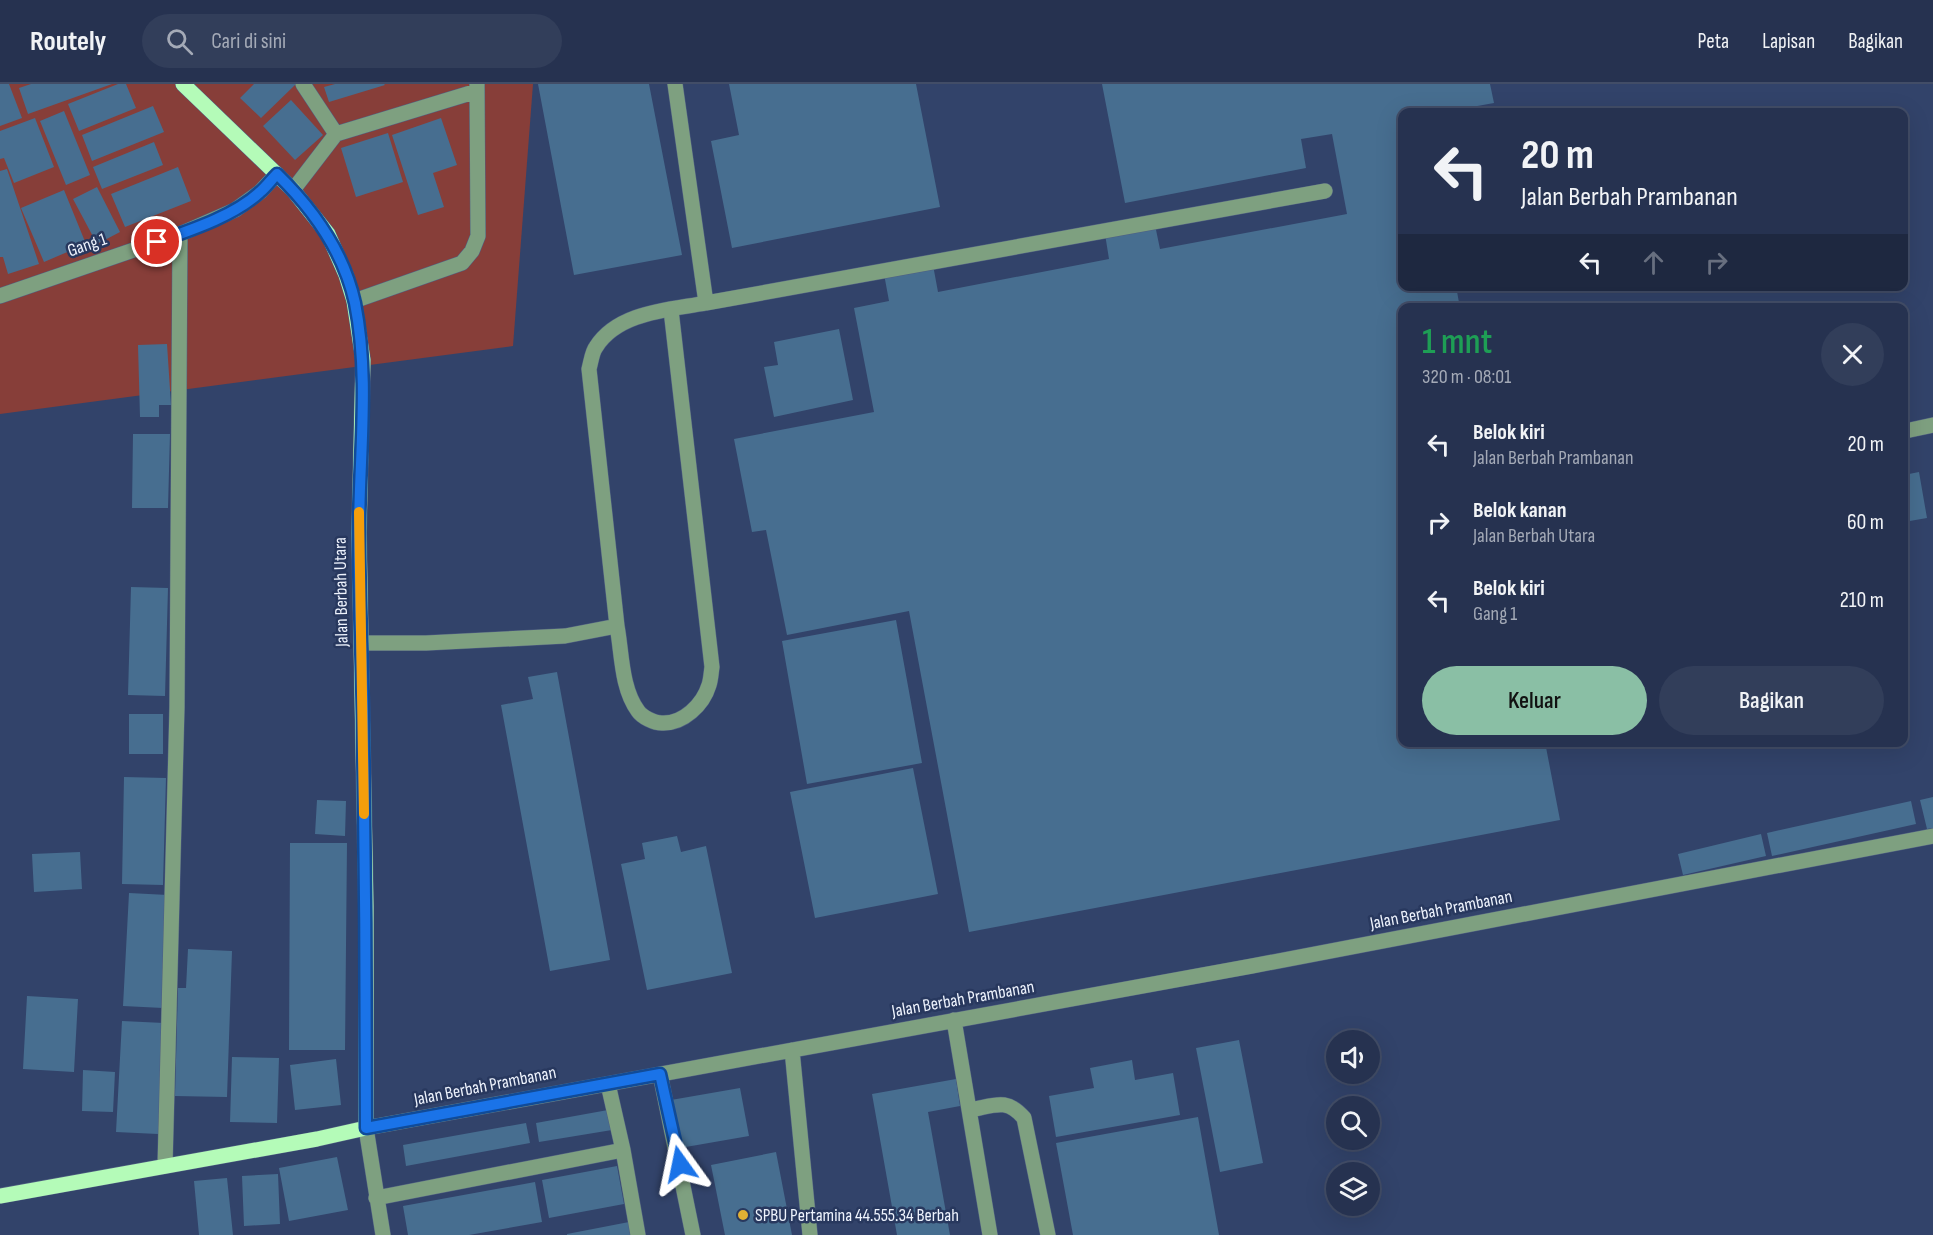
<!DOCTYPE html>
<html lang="id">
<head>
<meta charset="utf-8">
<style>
	:root { --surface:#263250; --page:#323e5a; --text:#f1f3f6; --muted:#a4aab7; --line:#424d67; --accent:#8abfa5 }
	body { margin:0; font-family:"Sofia Sans Condensed",sans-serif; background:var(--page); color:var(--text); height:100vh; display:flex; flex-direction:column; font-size:22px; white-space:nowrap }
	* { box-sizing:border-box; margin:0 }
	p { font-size:20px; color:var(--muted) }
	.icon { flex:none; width:33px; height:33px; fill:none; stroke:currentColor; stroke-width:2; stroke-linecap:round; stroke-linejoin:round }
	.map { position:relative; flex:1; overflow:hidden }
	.panel { position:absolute; left:1398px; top:219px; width:510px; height:444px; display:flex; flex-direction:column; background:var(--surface); border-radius:12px; box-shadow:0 6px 24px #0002,0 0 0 2px var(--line) }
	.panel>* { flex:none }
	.hud { position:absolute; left:1398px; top:24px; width:510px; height:183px; border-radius:12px; box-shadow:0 6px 24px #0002,0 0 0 2px var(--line); background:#263250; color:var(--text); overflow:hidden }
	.controls { position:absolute; left:1326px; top:946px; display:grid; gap:12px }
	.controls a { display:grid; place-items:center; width:54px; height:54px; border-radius:50%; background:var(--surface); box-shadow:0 6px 24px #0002,0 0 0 2px var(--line); font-size:30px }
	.pin { position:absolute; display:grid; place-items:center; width:51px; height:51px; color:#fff; margin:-26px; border:3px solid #fff; border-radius:50%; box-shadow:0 2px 6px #0007 }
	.me { position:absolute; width:66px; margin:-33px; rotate:348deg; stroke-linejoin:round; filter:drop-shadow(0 0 4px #0008) }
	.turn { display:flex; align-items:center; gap:21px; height:126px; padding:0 24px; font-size:27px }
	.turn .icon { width:78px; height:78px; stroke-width:2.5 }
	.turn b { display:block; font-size:42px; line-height:51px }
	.lanes { display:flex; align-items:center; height:57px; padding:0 24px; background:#0003; justify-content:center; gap:30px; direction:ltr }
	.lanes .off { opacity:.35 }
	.round { display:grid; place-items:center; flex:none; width:63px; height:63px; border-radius:32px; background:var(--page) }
	.summary { display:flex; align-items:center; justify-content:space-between; height:102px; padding:0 24px }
	h1 { font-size:36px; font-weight:600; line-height:45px; color:#1e9e55 }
	.cta { display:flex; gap:12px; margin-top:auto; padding:12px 24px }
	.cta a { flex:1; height:69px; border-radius:36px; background:var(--accent); color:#111; font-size:24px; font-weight:600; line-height:69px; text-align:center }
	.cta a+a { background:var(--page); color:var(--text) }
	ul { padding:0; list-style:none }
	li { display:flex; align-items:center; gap:18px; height:78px; padding:0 24px }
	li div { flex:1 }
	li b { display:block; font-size:22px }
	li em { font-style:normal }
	header { display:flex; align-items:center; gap:36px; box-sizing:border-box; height:84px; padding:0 30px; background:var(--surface); border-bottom:2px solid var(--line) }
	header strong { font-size:28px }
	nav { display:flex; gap:33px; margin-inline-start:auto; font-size:21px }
	.search { width:420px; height:54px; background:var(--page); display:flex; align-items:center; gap:15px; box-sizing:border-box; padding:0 21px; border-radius:33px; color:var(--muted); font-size:22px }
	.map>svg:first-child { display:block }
</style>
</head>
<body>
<header>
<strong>Routely</strong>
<div class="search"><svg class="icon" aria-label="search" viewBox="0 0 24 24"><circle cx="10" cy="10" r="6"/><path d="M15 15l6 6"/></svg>Cari di sini</div>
<nav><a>Peta</a><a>Lapisan</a><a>Bagikan</a></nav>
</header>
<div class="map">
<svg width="1933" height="1151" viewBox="0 0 1933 1151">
	<rect width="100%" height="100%" fill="#32436a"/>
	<!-- green -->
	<path fill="#873e39" d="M0,0h533l-20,262 -513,68z"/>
	<!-- building -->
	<path fill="#476e90" d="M0,0h9l13,34 -22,8z
		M31,0h81l-84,30 -9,-26z
		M118,0h8l10,24 -57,23 -11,-27z
		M254,0h42l-35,34 -21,-20z
		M335,0h49l1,1 -56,17 -5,-15z
		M538,0h111l33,171 -108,20z
		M729,0h187l24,123 -208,41 -21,-107 28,-6z
		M1102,0h388l4,19 -50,9h-42v9l-5,1 5,30v134h54l4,22h-58v434h143l15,78 -591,112 -60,-321 -122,24 -21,-105 -14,2 -18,-93 140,-27 -20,-104 35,-7 -5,-27 49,-9 5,27 171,-33 -4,-25 50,-9 5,24 187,-35 -15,-80 -31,5 5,29 -181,35z
		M291,16l32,35 -28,25 -32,-34z
		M153,22l11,26 -72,29 -10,-26z
		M64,27l26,64 -24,10 -26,-64z
		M35,34l19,49 -40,16 -10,-25 -4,1v-28z
		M441,34l16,47 -24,8 11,34 -26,8 -26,-80z
		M388,49l15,49 -47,15 -15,-49z
		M154,58l9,23 -61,24 -9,-22z
		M178,83l13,34 -66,26 -14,-33z
		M7,85l32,95 -31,10 -5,-17h-3v-86z
		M97,103l23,45 -23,12 -24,-45z
		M64,106l22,54 -42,18 -23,-54z
		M839,245l14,71 -79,17 -10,-50 14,-2 -4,-23z
		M167,260l4,61h-12v12h-19l-2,-72z
		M133,350h37l-2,74h-36z
		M1919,388l8,46 -23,4v-47z
		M131,503l37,1 -3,108 -37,-1z
		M896,536l26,143 -115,21 -25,-143z
		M557,588l53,288 -60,11 -49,-266 32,-6 -5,-22z
		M129,630h34v40h-34z
		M913,684l25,126 -123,24 -25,-126z
		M124,693l42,1 -3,107 -41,-1z
		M1933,713v31l-6,1 -7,-29z
		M317,716l29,1 -1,35 -30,-2z
		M1911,717l5,23 -144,32 -5,-23z
		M1761,750l5,22 -83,19 -5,-21z
		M677,752l4,16 25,-6 26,127 -85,17 -26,-126 24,-5 -3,-16z
		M290,759h57l-2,207h-56z
		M80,768l2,37 -48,3 -2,-38z
		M129,809l39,2 -5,113 -40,-2z
		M188,865l44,2 -5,146 -52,-1 3,-108h8z
		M27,912l51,3 -4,73 -51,-3z
		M122,937l42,2 -6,111 -42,-2z
		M1239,956l24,123 -43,9 -24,-124z
		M232,973l47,1 -2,65 -47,-1z
		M336,975l5,46 -46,5 -5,-45z
		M1132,976l3,20 38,-7 7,42 -124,22 -7,-41 45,-8 -4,-20z
		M83,986l32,2 -2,40 -31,-1z
		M956,995l4,27 -32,6 22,123h-53l-25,-141z
		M740,1004l9,48 -69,12 -9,-48z
		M608,1026l4,20 -73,12 -3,-19z
		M1198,1033l21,118h-146l-17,-92z
		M526,1039l4,20 -124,23 -3,-21z
		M776,1068l16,83h-67l-14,-70z
		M337,1073l11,53 -59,11 -10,-53z
		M617,1082l7,38 -75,14 -7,-38z
		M278,1090l2,50 -36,2 -2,-50z
		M227,1094l6,57h-34l-5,-54z
		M535,1098l7,40 -73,13h-61l-5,-29z
		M629,1138l3,13h-65v-1z"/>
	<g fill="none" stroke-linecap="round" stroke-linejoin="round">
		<!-- minor casing -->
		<g stroke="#505f82" stroke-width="16">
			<path id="minor" d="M303,0l33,50
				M675,0l31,219 619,-112
				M293,106l43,-56 141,-43
				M0,212l180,-62 55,-24 25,-18 17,-18
				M354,217l108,-38 10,-12 6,-15 -1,-152
				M1910,346l23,-5
				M617,542c5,27 4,62 21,85 4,6 16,12 24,12 21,1 41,-18 47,-38 2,-6 2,-12 3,-18l-41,-357
				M362,559h64l139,-7 52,-10 -28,-257c2,-7 3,-17 7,-22 22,-35 73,-37 110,-44
				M954,936l36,215
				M792,966l18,185
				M660,990l33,161
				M608,1000l15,66 15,85
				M970,1026c24,-4 36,-13 54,8l24,117
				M165,1082l12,-459 3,-473
				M376,1114l247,-48
				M383,1151l-17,-107 886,-162 681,-130"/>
		</g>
		<!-- major casing -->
		<g stroke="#505f82" stroke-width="16">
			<path id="major" d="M0,1112l317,-57 49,-11v-222l-7,-373 4,-173 -9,-59 -8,-26 -18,-41 -35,-44 -110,-106"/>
		</g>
		<!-- minor -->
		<use href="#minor" stroke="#7ea080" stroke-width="15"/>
		<!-- major -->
		<use href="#major" stroke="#b4fbb8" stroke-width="15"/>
	</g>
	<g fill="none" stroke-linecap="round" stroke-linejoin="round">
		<!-- route casing -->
		<g stroke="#114b97" stroke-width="15">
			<path id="route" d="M157,158c34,-12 77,-26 103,-50 6,-5 11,-12 17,-18 36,35 67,79 78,129 15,75 4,154 4,230 0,61 3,121 4,182 2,138 3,275 3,413l294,-54 20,90"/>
		</g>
		<!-- route -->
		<use href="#route" stroke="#1a73e8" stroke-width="10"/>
		<!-- slow -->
		<path stroke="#f59e0b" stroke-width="10" d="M359,428l5,302"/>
	</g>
	<!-- markers -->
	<circle fill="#e0b034" stroke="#28385e" stroke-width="2" cx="743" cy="1131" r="6"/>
	<g text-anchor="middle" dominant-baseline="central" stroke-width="5" stroke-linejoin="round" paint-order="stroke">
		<!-- street labels -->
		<g font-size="18" fill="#eef3fd" stroke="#28385e">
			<text transform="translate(87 161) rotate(-19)">Gang 1</text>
			<text transform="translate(341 508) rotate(-91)">Jalan Berbah Utara</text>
			<text transform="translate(1441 826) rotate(-11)">Jalan Berbah Prambanan</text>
			<text transform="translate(963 915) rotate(-10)">Jalan Berbah Prambanan</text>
			<text transform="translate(485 1002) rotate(-11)">Jalan Berbah Prambanan</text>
		</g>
		<!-- poi labels -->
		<g font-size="18" fill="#eef3fd" stroke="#28385e" text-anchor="start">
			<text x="755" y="1131">SPBU Pertamina 44.555.34 Berbah</text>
		</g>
	</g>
</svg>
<div class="controls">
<a><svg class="icon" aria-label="sound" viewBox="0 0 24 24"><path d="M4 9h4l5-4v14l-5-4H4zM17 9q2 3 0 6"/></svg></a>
<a><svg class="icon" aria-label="search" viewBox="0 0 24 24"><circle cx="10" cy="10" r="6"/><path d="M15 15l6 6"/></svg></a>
<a><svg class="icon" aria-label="layers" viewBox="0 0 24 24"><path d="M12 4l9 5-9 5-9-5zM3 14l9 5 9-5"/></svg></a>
</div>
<div class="pin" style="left:157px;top:158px;background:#d93025"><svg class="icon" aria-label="arrive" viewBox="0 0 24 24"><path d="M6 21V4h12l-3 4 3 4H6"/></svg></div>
<svg class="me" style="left:680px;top:1080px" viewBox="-20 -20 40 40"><path d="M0-17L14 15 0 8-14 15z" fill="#1a73e8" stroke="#fff" stroke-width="4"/></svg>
<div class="hud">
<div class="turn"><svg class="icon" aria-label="left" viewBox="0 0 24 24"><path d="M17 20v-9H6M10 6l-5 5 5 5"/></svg><div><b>20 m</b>Jalan Berbah Prambanan</div></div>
<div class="lanes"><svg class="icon" aria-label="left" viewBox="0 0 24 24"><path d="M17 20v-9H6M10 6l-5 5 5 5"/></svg><svg class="icon off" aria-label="ahead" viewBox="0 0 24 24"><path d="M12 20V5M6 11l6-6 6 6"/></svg><svg class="icon off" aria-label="right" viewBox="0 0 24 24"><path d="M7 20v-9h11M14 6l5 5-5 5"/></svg></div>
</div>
<section class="panel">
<div class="summary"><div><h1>1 mnt</h1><p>320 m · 08:01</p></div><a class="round"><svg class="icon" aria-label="close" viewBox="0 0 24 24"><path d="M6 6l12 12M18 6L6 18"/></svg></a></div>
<ul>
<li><svg class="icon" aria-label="left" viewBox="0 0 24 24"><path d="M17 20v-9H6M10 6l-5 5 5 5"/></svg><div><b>Belok kiri</b><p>Jalan Berbah Prambanan</p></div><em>20 m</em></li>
<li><svg class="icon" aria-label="right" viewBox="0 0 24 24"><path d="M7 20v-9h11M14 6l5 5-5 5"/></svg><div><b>Belok kanan</b><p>Jalan Berbah Utara</p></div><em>60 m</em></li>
<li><svg class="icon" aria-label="left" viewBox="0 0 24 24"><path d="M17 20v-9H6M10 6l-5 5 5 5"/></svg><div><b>Belok kiri</b><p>Gang 1</p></div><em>210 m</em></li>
</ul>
<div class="cta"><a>Keluar</a><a>Bagikan</a></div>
</section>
</div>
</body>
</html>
